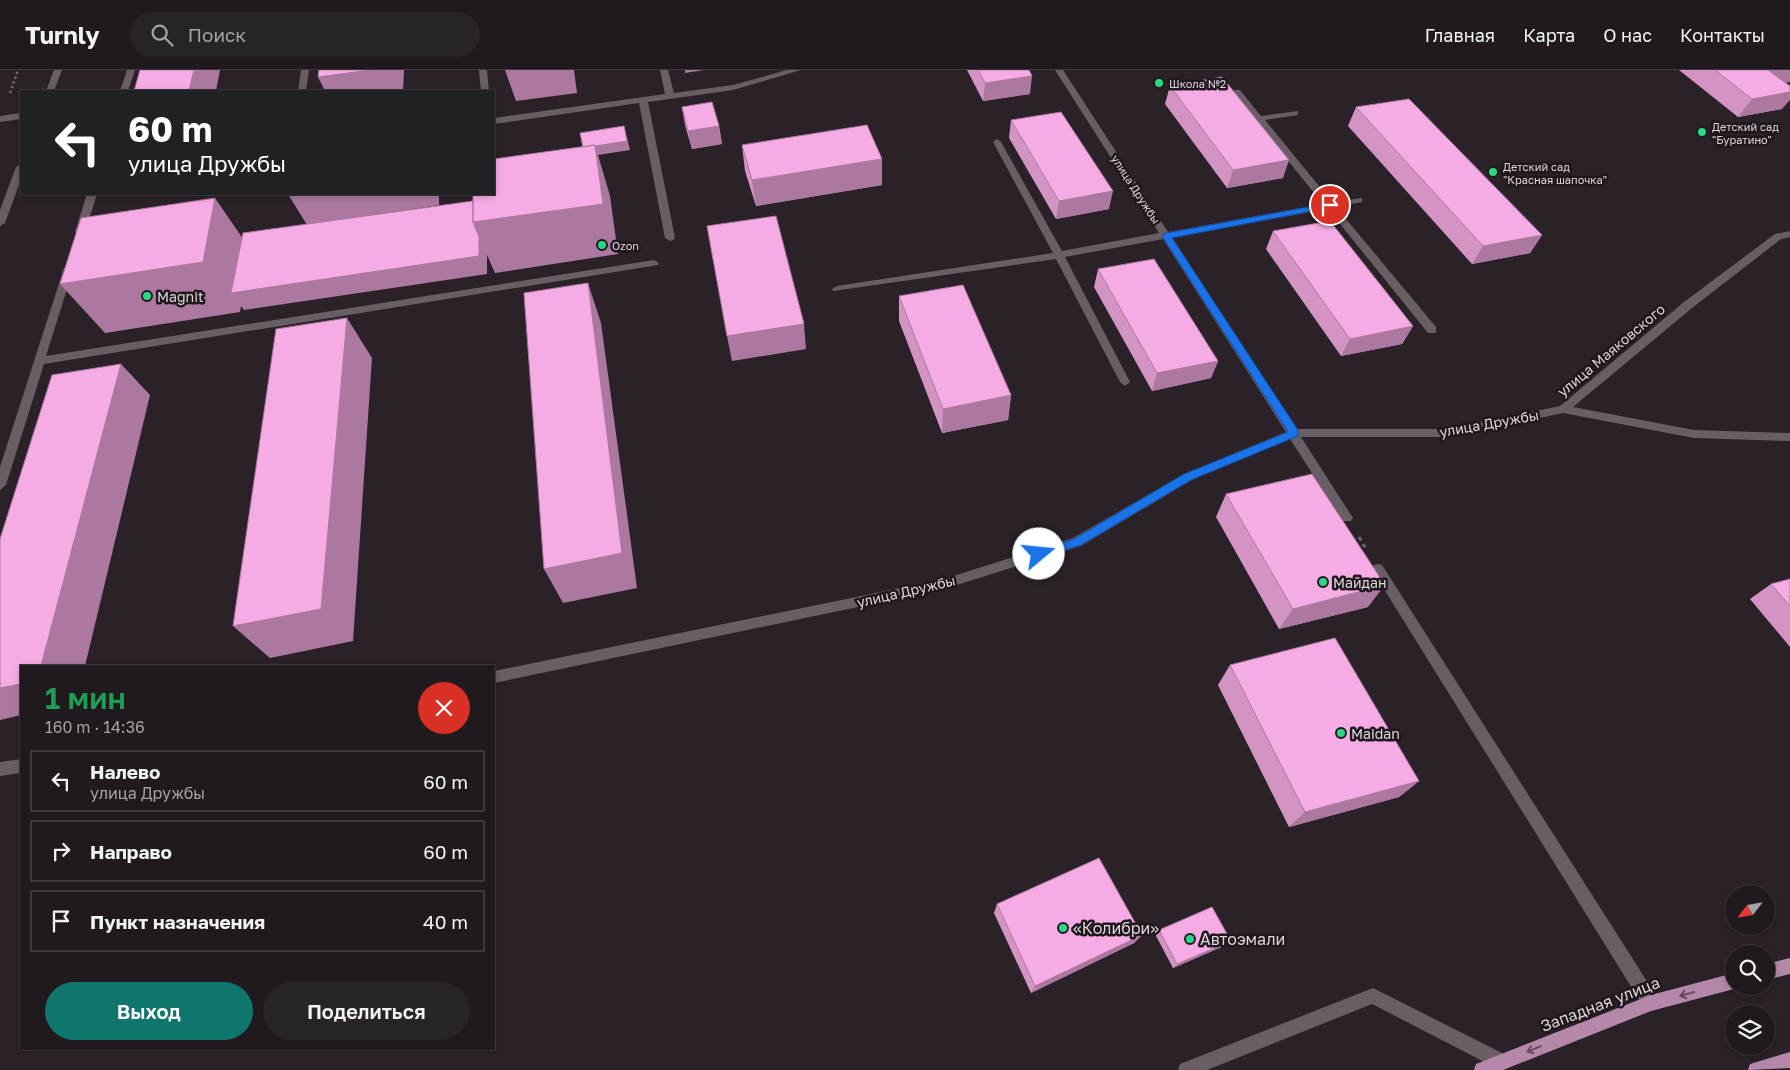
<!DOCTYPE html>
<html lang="ru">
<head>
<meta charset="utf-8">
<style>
	:root { --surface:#201a1f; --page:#282328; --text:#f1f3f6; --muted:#a2a1a4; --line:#3d383d; --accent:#0f766e }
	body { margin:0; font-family:"Golos Text",sans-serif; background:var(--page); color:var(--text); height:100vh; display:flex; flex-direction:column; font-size:19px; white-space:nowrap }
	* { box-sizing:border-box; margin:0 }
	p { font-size:16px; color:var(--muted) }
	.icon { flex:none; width:28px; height:28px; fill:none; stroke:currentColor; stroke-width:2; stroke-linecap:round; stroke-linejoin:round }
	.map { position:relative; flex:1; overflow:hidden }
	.side { position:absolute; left:20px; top:595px; width:475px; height:385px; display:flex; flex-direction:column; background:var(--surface); border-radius:0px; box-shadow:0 2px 8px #0003,0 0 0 1px var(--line) }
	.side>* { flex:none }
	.guide { position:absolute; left:20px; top:20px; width:475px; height:105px; border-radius:0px; box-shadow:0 2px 8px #0003,0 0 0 1px var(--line); background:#202124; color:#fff; overflow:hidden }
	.needle { width:32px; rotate:239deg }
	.fabs { position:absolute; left:1725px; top:815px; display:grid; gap:10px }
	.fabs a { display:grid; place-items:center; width:50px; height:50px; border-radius:50%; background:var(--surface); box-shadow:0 2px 8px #0003,0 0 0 1px var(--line); font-size:25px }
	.pin { position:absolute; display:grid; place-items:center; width:42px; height:42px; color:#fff; margin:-21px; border:2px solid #fff; border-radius:50%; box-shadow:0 1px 5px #0007 }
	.me { position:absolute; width:55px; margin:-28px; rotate:73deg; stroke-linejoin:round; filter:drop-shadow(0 0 4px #0008) }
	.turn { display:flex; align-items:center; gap:18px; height:105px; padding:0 25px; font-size:22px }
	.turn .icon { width:65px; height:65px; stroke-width:2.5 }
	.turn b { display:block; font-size:35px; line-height:42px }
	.round { display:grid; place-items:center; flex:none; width:52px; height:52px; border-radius:26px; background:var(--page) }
	.headline { display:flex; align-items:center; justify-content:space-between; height:85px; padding:0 25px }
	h1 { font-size:30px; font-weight:600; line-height:38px; color:#1e9e55 }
	.action { display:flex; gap:10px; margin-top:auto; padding:10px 25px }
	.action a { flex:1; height:58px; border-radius:30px; background:var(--accent); color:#fff; font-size:20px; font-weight:600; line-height:58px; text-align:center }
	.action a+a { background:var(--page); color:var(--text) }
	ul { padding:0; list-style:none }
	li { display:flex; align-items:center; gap:15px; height:62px; margin:0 10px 8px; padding:0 15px; border:2px solid var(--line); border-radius:0px }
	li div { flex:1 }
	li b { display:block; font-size:19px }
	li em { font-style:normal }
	header { display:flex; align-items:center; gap:30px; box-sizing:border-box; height:70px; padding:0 25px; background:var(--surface); border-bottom:1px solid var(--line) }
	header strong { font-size:24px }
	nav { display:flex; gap:28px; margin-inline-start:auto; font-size:18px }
	.search { width:350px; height:45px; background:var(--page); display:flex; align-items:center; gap:12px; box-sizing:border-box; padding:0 18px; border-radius:28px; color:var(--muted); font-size:19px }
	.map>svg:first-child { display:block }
</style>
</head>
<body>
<header>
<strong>Turnly</strong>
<div class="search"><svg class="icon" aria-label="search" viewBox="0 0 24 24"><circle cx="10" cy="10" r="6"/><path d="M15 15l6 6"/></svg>Поиск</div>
<nav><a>Главная</a><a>Карта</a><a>О нас</a><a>Контакты</a></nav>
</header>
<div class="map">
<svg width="1790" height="1000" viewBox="0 0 1790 1000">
	<rect width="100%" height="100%" fill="#2b2229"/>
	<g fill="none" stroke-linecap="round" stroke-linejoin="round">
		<!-- path-far1 -->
		<path stroke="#6e666c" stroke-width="2.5" stroke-dasharray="2.5 2.5" stroke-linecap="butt" d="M10,23l8,-23"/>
		<!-- path -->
		<path stroke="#6e666c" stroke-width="3" stroke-dasharray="4 4" stroke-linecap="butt" d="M1359,467l7,12"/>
		<!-- minor -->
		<path fill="#6a5e66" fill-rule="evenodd" d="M54,0h8l-8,21h-8z
			M127,0h8l-7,21h-8z
			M301,0h8l-3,21h-8z
			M479,0h8l2,21h-8z
			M660,0h8l6,23 59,-8 54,-15h14l-68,20 -85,12 27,136 -2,2 -3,1 -5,-3 -26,-135 -145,21v-6l171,-24z
			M1055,0h8l105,162 155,-28 -89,-110v-4h6l21,26 37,-5v4l-33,5 67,82 30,-4v4l-26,5 100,120v6h-8l-100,-124 -156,28 124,192h154l110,-23 124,-104 91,-68 15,-3v6l-9,2 -89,69 -119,99 121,23 96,3v8l-96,-3 -131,-25 -113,24h-149l50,78 2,3 -2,3h-8l-53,-82 -98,41 -111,66 -137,43 -450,94v-12l450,-92 129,-41 111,-64 102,-42 -123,-193 -98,18 65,125 -5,4 -5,-4 -64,-123 -223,32 -1,-2 5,-3 216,-33 -60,-111 4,-3 4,3 61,109 97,-18z
			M21,43v6l-21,3v-6z
			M21,94v15l-16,44 -5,3v-16l16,-43z
			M87,124h10l-12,38 -5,3 -5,-3z
			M654,190l5,3 -1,2 -614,99 -38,121 -6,5v-23l64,-199 4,-1 5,3 -27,86z
			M1378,494l4,1 275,432 2,6 -2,6 -6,2 -6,-2 -271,-436 -2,-4 2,-4z
			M21,689v14l-21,3v-14z
			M1373,918l135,68 2,6 -2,6 -5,2 -7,-2 -124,-64 -165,66h-29l2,-6z"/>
		<!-- major -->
		<path fill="#b587a9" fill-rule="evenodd" d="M1790,888v16l-24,6v-16z
			M1734,903v13h6l-6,3 -83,22 -148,59h-29l2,-6 175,-69z
			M1790,982v16l-42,2 2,-6z"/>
	</g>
	<!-- wall -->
	<path fill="#d393c3" d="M967,0h62l1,24 -47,7z
		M1679,0h111v12h-5l-3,27 -44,8z
		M1170,16l113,92 -56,10 -62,-84z
		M682,37l37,19 3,18 -30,5 -7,-24z
		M1356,37l186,128 -12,18 -58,11 -124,-138z
		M1011,50l98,89 -53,10 -47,-81z
		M742,75l140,40 -126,21 -11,-35z
		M1273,161l140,95 -11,18 -61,12 -75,-107z
		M1098,199l120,92 -7,17 -59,13 -58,-104z
		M899,226l112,99 -3,25 -66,13 -43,-112z
		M1226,424l142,113 -89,22 -63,-112z
		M1790,509v68l-40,-48 21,-15z
		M1230,595l189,116 -20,16 -110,30 -71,-142z
		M997,834l145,31 -8,8 -103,50 -37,-80z
		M1159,860l67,15 -53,23 -18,-34z"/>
	<!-- shaded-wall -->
	<path fill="#ac789f" d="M194,0h26l-4,21h-27z
		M371,0h33l-1,21h-78l-7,-14z
		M505,0h69l3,23 -61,8z
		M685,0h19l-19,3z
		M1767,0h23v12l-36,6z
		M1032,6l-2,18 -47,7 2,-18z
		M1790,22v8l-8,9 -44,8 14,-18z
		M624,56l6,24 -32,5 12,41 8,58 -123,19 -8,-18v19l-243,36 -3,-4 -1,6 -135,21 -45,-49 155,-86 35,51 223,-27 110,-74z
		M719,56l3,18 -30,5 -4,-18z
		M882,89v26l-126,21 -4,-26z
		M1289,90l-6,18 -56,10 6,-18z
		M1113,121l-4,18 -53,10 3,-18z
		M288,124h151v11l-132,20z
		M1542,165l-12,18 -58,11 11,-18z
		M588,213l13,40 36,265 -74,15 -19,-34z
		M347,248l25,40 -19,283 -83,17 -37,-32z
		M804,254l2,25 -74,12 -5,-25z
		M1413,256l-11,18 -61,12 9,-17z
		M1218,291l-7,17 -59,13 5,-18z
		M121,294l29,31 -65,271h-44z
		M1011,325l-3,25 -66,13 1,-24z
		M1385,515l-17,22 -89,22 14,-20z
		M21,614v31l-21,5v-32z
		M1419,711l-20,16 -110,30 16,-15z
		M1142,865l-8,8 -103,50 4,-7z
		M1231,871l-5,4 -53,23 4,-4z"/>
	<!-- building -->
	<path fill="#f5abe3" stroke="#ac789f" d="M140,0h54l-5,21h-55z
		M319,0h52l-53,7z
		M978,0h51l3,6 -47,7z
		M1715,0h53l22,16v6l-38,7z
		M1222,7l67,83 -56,10 -63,-84z
		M1409,29l133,136 -59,11 -127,-139z
		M712,32l7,24 -31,5 -6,-24z
		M1061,42l52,79 -54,10 -48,-81z
		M867,55l15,34 -130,21 -10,-35z
		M624,56l3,15 -31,5 -1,-1 -12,2 -3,-14z
		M595,75l8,59 -130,18v-28h21v-35z
		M215,128l-12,64 -143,22 21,-66z
		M473,131v21l6,15v19l-248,37 12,-60z
		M776,146l28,108 -77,12 -20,-110z
		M1330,151l83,105 -63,13 -77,-108z
		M1154,189l64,102 -61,12 -59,-104z
		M588,213l34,270 -78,16 -20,-276z
		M963,215l48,110 -68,14 -44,-113z
		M347,248l-26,291 -88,17 43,-297z
		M121,294l-80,302h-20v18l-21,4v-149l52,-164z
		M1312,404l73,111 -92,24 -67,-115z
		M1790,509v27l-19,-22z
		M1335,568l84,143 -114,31 -75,-147z
		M1099,788l43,77 -107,51 -38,-82z
		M1212,837l19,34 -54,23 -18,-34z"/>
	<!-- one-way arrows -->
	<defs><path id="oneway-shaft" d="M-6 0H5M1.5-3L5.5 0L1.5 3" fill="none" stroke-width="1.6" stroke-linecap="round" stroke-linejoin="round" transform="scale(1.25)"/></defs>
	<g stroke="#644a5d">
		<use href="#oneway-shaft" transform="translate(1687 924) rotate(165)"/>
		<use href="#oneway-shaft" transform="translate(1534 979) rotate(158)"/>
	</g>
	<!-- route -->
	<path fill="#1a73e8" stroke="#114b97" d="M1330,133h3v4l-161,31 126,192v6l-107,44 -110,65 -42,14 -4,-2v-6l39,-12 110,-65 104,-42 -126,-196 4,-3z"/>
	<!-- markers -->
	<g fill="#2ad884" stroke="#21181f" stroke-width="2">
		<circle cx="1159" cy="13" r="5"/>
		<circle cx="1702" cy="62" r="5"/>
		<circle cx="1493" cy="102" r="5"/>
		<circle cx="602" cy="175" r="5"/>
		<circle cx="147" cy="226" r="5"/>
		<circle cx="1323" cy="512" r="5"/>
		<circle cx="1341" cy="663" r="5"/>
		<circle cx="1063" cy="858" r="5"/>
		<circle cx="1190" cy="869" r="5"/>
	</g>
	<g text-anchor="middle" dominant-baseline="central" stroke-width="5" stroke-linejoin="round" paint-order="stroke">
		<!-- far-poi labels -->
		<g font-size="11" fill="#dcd6da" stroke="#21181f" text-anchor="start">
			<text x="1169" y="13">Школа №2</text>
			<text x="1712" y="56">Детский сад<tspan x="1712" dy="13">"Буратино"</tspan></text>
			<text x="1503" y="96">Детский сад<tspan x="1503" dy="13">"Красная шапочка"</tspan></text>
			<text x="612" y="175">Ozon</text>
		</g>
		<!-- far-street labels -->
		<g font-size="11" fill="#dcd6da" stroke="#21181f">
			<text transform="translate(1136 119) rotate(57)">улица Дружбы</text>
		</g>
		<!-- poi labels -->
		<g font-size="14" fill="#dcd6da" stroke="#21181f" text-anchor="start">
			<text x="157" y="226">Magnit</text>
			<text x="1333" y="512">Майдан</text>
			<text x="1351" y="663">Maidan</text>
		</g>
		<!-- street labels -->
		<g font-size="14" fill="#dcd6da" stroke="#21181f">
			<text transform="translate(1611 280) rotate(-40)">улица Маяковского</text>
			<text transform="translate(1489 353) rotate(-10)">улица Дружбы</text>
			<text transform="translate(906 521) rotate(-13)">улица Дружбы</text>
		</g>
		<!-- near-poi labels -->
		<g font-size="16" fill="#dcd6da" stroke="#21181f" text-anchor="start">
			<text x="1073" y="858">«Колибри»</text>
			<text x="1200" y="869">Автоэмали</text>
		</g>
		<!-- near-street labels -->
		<g font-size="16" fill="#dcd6da" stroke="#21181f">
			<text transform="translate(1600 934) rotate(-21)">Западная улица</text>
		</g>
	</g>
</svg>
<div class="fabs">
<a><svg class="needle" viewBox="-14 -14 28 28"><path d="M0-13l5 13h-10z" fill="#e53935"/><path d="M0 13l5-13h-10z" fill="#a2a1a4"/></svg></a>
<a><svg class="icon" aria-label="search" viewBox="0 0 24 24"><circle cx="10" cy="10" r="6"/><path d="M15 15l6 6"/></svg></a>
<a><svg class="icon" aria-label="layers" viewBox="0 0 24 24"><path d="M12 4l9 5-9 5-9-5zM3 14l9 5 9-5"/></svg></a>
</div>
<div class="pin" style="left:1330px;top:135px;background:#d93025"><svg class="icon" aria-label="arrive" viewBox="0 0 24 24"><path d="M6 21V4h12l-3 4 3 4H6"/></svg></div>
<svg class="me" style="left:1039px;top:484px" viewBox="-20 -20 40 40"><circle r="19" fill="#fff"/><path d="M0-13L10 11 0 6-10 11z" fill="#1a73e8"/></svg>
<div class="guide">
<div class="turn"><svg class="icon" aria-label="left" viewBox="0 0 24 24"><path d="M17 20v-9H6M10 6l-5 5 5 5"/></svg><div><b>60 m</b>улица Дружбы</div></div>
</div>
<section class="side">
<div class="headline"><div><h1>1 мин</h1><p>160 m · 14:36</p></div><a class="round" style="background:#d93025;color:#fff"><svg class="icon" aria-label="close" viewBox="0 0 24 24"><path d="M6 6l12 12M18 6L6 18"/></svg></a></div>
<ul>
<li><svg class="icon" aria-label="left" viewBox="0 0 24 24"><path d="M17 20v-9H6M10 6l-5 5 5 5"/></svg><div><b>Налево</b><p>улица Дружбы</p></div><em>60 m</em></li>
<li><svg class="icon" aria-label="right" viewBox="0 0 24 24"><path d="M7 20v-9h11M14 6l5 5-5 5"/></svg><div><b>Направо</b></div><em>60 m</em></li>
<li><svg class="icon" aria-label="arrive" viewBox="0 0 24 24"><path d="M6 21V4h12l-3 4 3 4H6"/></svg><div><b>Пункт назначения</b></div><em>40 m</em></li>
</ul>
<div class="action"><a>Выход</a><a>Поделиться</a></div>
</section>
</div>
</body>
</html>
